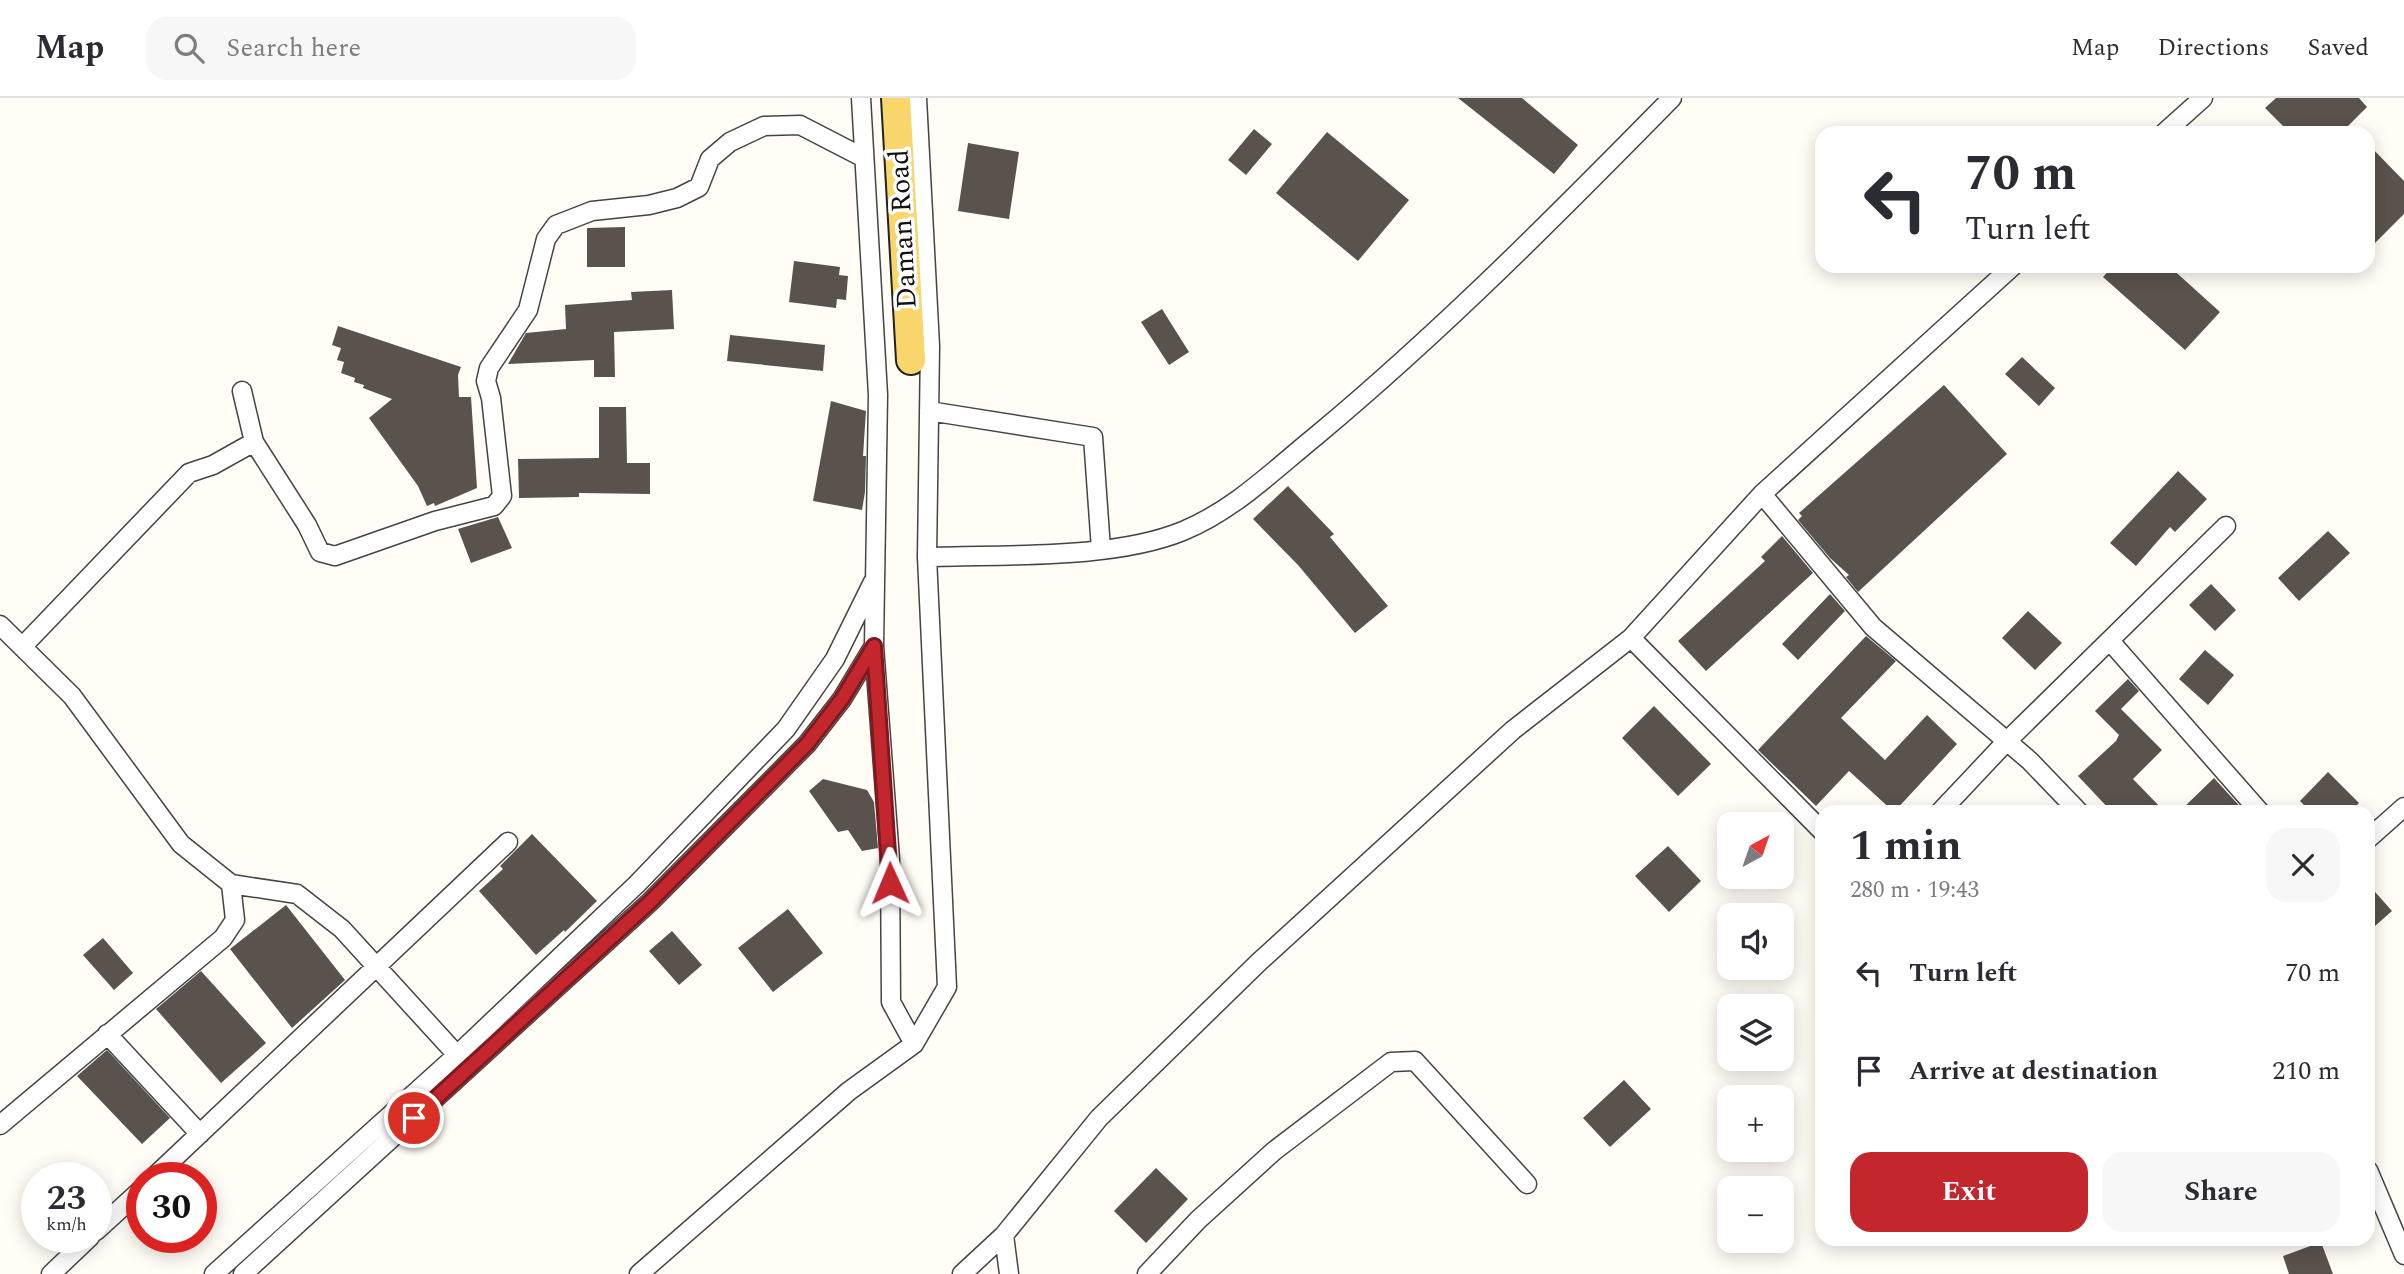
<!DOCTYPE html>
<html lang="en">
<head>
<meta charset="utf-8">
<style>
	:root { --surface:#fff; --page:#f7f7f7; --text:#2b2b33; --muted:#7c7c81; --line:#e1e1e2; --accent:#c4262e }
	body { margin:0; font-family:Spectral,serif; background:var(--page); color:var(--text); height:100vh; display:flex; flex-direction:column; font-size:26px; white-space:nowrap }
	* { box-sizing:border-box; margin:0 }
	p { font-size:23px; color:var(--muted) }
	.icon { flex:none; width:38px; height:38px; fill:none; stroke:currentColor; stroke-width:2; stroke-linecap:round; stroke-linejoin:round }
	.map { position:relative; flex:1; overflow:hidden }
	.side { position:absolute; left:1815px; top:707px; width:560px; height:441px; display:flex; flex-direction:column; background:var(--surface); border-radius:21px; box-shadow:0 4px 18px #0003 }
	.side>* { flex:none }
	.top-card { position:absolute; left:1815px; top:28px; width:560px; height:147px; border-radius:21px; box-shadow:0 4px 18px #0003; background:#fff; color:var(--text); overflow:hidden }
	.needle { width:46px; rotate:40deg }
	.controls { position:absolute; left:1717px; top:714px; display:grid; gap:14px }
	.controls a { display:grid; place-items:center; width:77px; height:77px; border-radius:14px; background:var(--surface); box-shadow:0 4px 18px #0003; font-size:35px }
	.speed { position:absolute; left:21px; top:1064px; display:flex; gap:14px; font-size:35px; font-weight:700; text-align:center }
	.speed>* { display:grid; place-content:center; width:91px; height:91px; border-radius:50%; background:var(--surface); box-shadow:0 4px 18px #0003; line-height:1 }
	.speed small { font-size:18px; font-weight:400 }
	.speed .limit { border:10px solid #d22; background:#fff; color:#111 }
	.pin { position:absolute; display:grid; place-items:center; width:60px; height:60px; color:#fff; margin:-30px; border:4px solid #fff; border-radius:50%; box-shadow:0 2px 7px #0007 }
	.me { position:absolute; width:77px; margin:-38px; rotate:359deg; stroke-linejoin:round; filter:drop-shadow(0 0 5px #0008) }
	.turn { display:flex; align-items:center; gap:24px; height:147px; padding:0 35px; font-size:32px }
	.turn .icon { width:91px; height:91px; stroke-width:2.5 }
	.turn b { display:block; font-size:49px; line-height:60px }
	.round { display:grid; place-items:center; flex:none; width:74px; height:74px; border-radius:21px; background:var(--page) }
	.headline { display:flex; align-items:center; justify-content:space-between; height:119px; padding:0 35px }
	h1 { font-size:42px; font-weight:700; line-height:52px }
	.button { display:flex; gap:14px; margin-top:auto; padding:14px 35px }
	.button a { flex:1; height:80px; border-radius:21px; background:var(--accent); color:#fff; font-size:28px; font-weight:700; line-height:80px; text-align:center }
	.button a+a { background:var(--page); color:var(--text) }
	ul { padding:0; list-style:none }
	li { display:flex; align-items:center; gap:21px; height:98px; padding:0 35px }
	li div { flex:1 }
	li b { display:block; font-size:26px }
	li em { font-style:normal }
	header { display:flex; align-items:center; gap:42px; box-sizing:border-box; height:98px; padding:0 35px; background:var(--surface); border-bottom:2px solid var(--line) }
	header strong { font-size:33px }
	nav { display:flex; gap:38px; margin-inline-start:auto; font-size:24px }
	.search { width:490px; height:63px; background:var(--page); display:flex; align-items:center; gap:18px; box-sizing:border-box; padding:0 24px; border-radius:21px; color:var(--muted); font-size:26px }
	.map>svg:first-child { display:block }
</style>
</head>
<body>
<header>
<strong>Map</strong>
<div class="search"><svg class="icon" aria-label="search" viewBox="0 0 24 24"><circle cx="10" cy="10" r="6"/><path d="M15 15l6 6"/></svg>Search here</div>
<nav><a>Map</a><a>Directions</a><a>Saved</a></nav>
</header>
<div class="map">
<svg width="2404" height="1176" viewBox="0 0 2404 1176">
	<rect width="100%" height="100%" fill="#fffdf5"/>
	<!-- building -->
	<path fill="#5a524d" d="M1458,0h64l56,47 -24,29z
		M2276,0h83l8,9 -26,26h-51l-25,-25z
		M1254,31l18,15 -26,31 -18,-15z
		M1327,34l82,68 -51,61 -82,-68z
		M968,45l51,9 -10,67 -51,-8z
		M2368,46l36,37v33l-36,36z
		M625,129v40h-38v-39z
		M794,163l46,6 -1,8 9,1 -2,24 -9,-1 -1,9 -47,-6z
		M2113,168h56l51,46 -35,38 -82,-73z
		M672,192l2,39 -60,3 1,45h-21v-17l-86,4 18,-31 40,-4 -1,-24 67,-5 -1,-8z
		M1162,211l27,43 -20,13 -28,-43z
		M338,228l123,41 -3,8 1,22h12l6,91 -42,18 -1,-3 -7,3 -9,-20 -49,-68 23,-19 -29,-11 1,-3 -10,-3 1,-4 -14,-5 3,-11 -7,-2 4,-12 -9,-3z
		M730,237l95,10 -2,26 -96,-10z
		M2022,259l33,31 -16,18 -34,-32z
		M1944,287l63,69 -149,138 -12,-15 3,-2 -19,-17 -32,-38 4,-4 -3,-3z
		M831,303l35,10 -3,45h3l-1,36 -3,18 -49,-9z
		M599,309h27l1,56h23v31l-71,-1v4l-60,1 -1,-39 81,-1z
		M2178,373l29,28 -32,33 -5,-5 -34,39 -26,-23z
		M1288,388l46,48 -4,3 58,69 -33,27 -57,-68 -45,-46z
		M498,419l14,31 -41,15 -13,-34z
		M2328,433l22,22 -51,48 -21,-23z
		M1782,438l31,37 -107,98 -28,-30 87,-80 -4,-4z
		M2211,486l25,26 -21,21 -26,-26z
		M1830,496l15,17 -47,49 -16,-16z
		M2028,513l34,32 -27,27 -33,-32z
		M1866,538l30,25 -55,57 44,42 42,-45 30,29 -63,68 -45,-41 -33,35 -58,-56z
		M2205,552l29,25 -26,30 -29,-26z
		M2128,581l11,12 -18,18 41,41 -29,29 32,33h-53l-34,-36 38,-35 3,-6 -24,-24z
		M1654,608l57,58 -33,32 -56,-58z
		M2328,674l31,31 -9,9h-39l-11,-11z
		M2214,680l31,34h-66z
		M823,681l44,11 7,12 4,46 -16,3 -14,-21 -10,2 -29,-41z
		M532,736l65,67 -32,31 -1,-2 -28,25 -57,-64 24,-22 -3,-3z
		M1668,748l33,35 -32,31 -34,-36z
		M2368,786l24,27 -17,15 -7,-8z
		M286,807l59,75 -53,48 -62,-79z
		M788,811l35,44 -50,39 -35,-44z
		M672,833l30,34 -23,20 -30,-34z
		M103,840l30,35 -19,17 -31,-35z
		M201,873l65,72 -45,40 -65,-74z
		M107,952l63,68 -28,26 -65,-68z
		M1624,982l27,29 -41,38 -27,-29z
		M1156,1070l32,31 -42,44 -32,-32z
		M2321,1144l12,32h-44l-6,-18z"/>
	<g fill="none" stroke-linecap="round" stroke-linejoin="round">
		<!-- street casing -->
		<g stroke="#444" stroke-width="21">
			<path id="street" d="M861,0l17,297 -4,251 16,213 1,143 23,42
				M2164,35l39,-35
				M242,293l12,51
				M929,313l164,26 8,112
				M1762,396l111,133 157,134 49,51
				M927,459c77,-3 185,3 256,-26 51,-21 91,-61 133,-95 126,-105 241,-221 356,-338
				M0,527l72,71 109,148 50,40 66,10 45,35 115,126
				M1631,540l191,193
				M2110,543l150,171
				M22,549l167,-174 24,-8 41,-23 53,83 13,27 15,4 100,-35 59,-15 8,-10 -11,-98 -5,-17 3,-13 39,-58 18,-71 10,-14 36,-14 57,-6 28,-7 22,-11 11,-28 20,-17 34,-16 36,-1 64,33
				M1940,714l65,-69 221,-217
				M2368,741l36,-32
				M107,936l93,100
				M0,1027l223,-187 12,-18 -4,-36
				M2368,1072l36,85
				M153,1080l355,-336
				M96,1133l46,-42
				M1004,1137l5,39
				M51,1176l39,-37
				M214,1176l243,-219 180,-171 149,-155 49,-70 38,-77
				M243,1176l407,-372 157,-158 35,-45 32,-53
				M639,1176l210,-183 65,-47 33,-57 -20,-430 3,-211 -13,-248
				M962,1176l42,-39 95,-117 160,-156 254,-232 118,-92 131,-144 251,-228
				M1147,1176l51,-54 76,-69 117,-89 24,-1 112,123"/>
		</g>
		<!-- primary casing -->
		<g stroke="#222" stroke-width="32">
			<path id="primary" d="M896,0l15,262"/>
		</g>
		<!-- street -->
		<use href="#street" stroke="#fff" stroke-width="18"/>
		<!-- primary -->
		<use href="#primary" stroke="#f9d66b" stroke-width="28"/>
	</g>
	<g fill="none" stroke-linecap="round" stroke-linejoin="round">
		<!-- route casing -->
		<g stroke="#7f191e" stroke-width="18">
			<path id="route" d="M414,1020l236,-216 157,-158 35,-45 32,-53 16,237"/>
		</g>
		<!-- route -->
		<use href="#route" stroke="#c4262e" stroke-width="12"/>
	</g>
	<g text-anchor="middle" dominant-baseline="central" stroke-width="7" stroke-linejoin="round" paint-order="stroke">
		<!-- street labels -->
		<g font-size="28" fill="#111" stroke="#fff">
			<text transform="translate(903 131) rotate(-93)">Daman Road</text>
		</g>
	</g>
</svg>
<div class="controls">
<a><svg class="needle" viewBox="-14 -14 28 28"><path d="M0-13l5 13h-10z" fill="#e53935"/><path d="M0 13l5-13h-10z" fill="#7c7c81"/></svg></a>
<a><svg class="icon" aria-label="sound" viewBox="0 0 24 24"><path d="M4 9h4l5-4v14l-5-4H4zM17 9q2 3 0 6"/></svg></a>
<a><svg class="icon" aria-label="layers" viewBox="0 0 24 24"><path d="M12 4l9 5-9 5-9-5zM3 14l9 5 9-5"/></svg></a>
<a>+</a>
<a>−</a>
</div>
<div class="speed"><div>23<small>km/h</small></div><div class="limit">30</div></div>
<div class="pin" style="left:414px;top:1020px;background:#d93025"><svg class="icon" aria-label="arrive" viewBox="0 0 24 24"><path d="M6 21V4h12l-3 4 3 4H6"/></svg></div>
<svg class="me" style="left:890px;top:785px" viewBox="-20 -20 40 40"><path d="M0-17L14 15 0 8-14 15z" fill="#c4262e" stroke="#fff" stroke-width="4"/></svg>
<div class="top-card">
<div class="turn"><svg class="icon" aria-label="left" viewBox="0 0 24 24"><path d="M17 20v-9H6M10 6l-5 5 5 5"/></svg><div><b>70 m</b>Turn left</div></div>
</div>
<section class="side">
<div class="headline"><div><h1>1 min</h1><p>280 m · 19:43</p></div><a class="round"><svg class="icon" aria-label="close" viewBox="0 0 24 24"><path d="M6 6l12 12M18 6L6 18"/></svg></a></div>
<ul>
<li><svg class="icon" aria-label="left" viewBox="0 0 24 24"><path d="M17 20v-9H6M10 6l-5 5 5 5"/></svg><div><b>Turn left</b></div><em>70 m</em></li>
<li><svg class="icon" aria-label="arrive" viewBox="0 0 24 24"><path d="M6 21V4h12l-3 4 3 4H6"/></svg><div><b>Arrive at destination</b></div><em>210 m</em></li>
</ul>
<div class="button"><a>Exit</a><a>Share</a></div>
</section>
</div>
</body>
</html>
